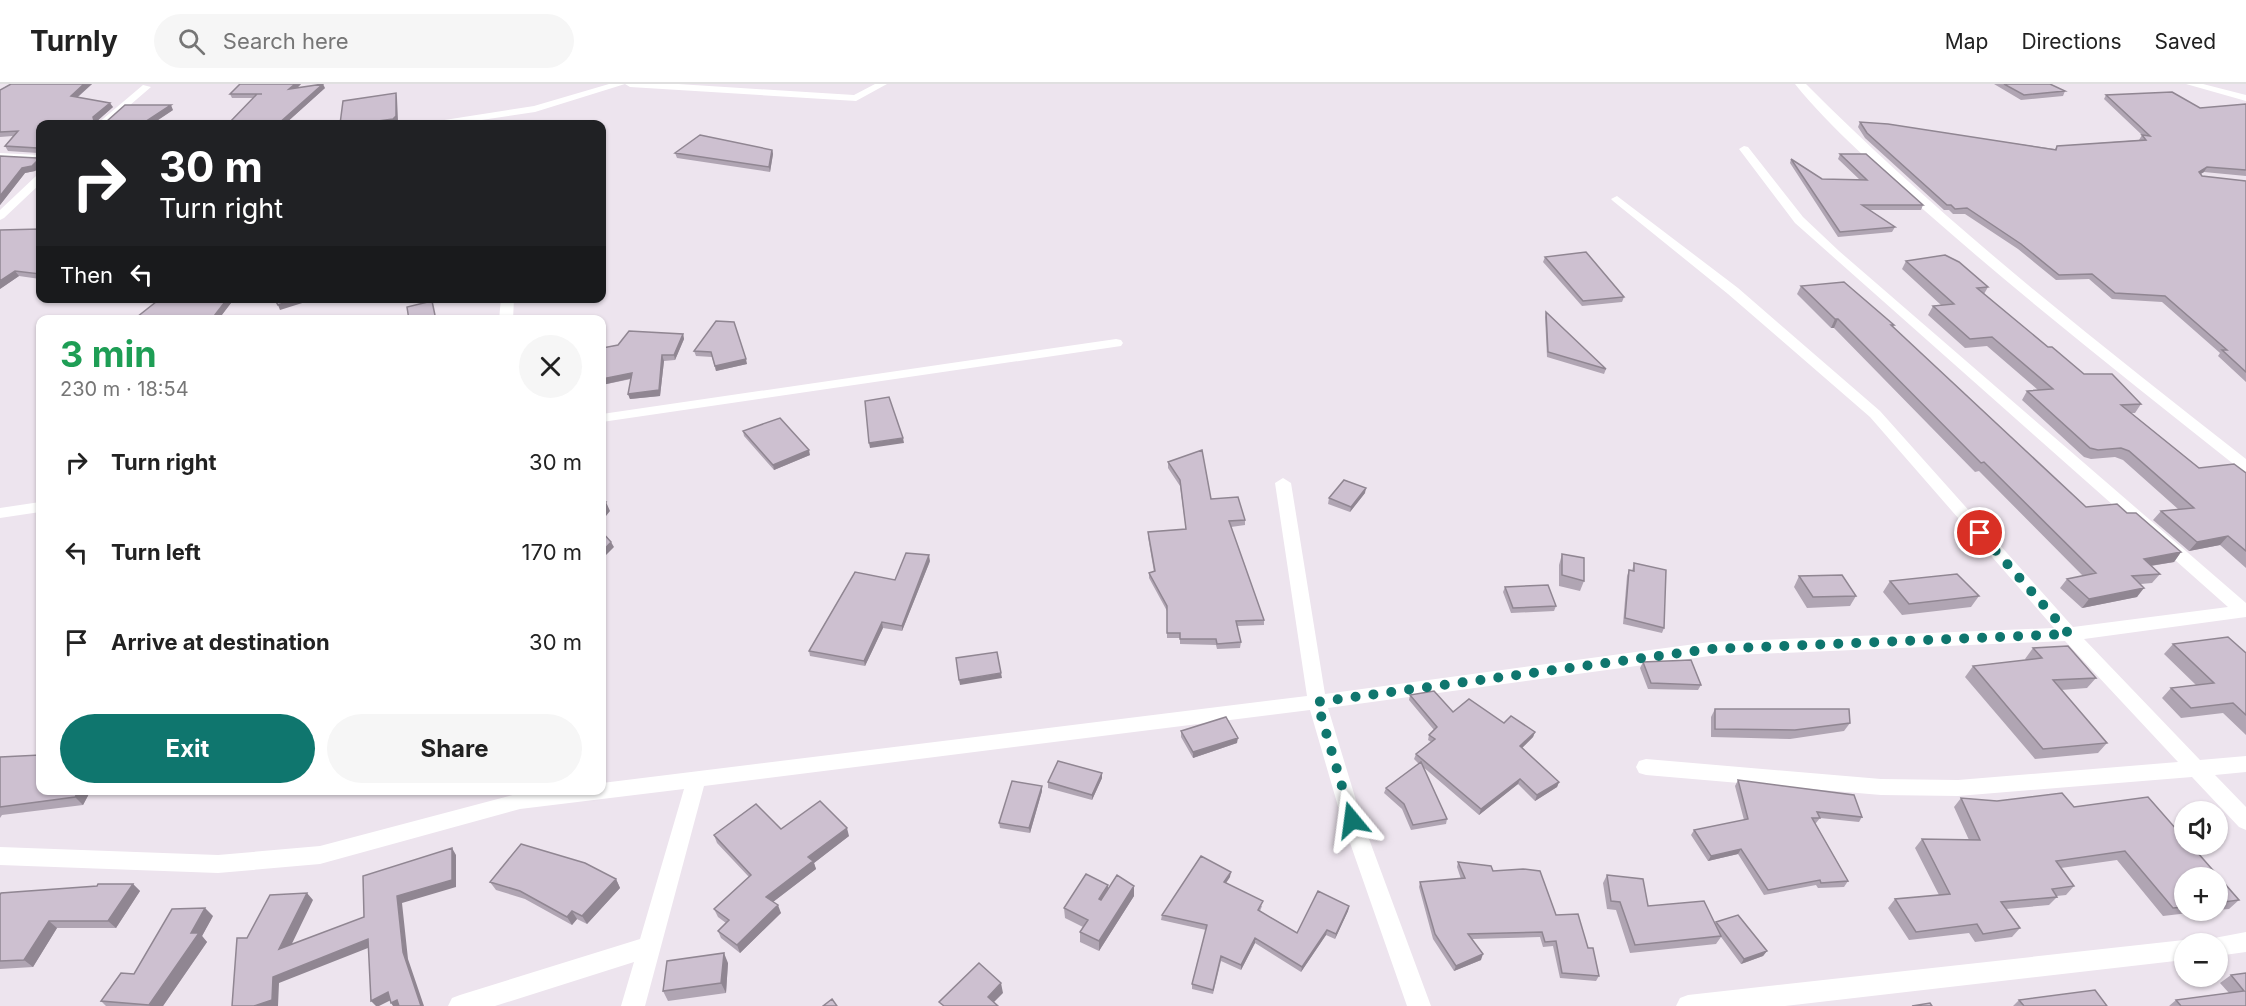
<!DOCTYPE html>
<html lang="en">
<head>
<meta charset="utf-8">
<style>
	:root { --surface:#fff; --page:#f6f6f6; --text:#222; --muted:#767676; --line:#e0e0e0; --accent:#0f766e }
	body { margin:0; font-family:Inter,sans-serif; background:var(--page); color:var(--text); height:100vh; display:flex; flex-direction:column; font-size:22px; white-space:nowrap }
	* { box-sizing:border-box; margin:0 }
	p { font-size:20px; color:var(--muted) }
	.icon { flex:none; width:33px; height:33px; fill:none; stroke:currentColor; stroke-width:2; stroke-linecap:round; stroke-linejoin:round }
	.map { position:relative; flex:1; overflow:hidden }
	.panel { position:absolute; left:36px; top:231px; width:570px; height:480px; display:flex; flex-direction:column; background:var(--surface); border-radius:12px; box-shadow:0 2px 4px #0004 }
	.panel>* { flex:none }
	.top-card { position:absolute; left:36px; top:36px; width:570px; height:183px; border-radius:12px; box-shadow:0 2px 4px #0004; background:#202124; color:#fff; overflow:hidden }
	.controls { position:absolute; left:2174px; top:717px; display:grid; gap:12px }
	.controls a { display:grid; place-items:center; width:54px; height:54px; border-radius:50%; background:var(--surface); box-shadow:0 2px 4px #0004; font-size:30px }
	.pin { position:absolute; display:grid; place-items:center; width:51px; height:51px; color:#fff; margin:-26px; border:3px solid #fff; border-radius:50%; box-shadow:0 2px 6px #0007 }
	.me { position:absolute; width:66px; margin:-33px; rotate:344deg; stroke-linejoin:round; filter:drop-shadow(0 0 4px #0008) }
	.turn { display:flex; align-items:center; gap:21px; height:126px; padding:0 24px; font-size:27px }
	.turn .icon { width:78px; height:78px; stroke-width:2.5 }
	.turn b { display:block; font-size:42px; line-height:51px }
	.then { display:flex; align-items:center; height:57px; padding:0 24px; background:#0003; gap:12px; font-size:22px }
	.round { display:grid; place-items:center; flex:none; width:63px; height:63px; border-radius:32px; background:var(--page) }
	.overview { display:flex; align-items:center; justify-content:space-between; height:102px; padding:0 24px }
	h1 { font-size:36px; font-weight:700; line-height:45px; color:#1e9e55 }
	.button { display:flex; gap:12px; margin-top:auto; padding:12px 24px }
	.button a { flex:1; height:69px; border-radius:36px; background:var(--accent); color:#fff; font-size:24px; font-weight:700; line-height:69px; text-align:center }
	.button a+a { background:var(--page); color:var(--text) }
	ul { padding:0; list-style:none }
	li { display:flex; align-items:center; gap:18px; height:90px; padding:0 24px }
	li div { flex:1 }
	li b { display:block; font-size:22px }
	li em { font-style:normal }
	header { display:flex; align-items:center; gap:36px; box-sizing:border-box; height:84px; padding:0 30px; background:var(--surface); border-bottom:2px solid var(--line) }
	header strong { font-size:28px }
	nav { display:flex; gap:33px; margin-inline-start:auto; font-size:21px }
	.search { width:420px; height:54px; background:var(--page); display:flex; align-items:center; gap:15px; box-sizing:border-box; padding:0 21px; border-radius:33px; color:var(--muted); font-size:22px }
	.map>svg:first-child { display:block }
</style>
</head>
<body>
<header>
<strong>Turnly</strong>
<div class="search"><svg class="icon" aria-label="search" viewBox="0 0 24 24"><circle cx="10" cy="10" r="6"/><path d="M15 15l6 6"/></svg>Search here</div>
<nav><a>Map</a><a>Directions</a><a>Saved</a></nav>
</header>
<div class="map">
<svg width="2246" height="922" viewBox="0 0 2246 922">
	<rect width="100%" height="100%" fill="#ede4ee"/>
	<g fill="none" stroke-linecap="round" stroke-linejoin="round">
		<!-- minor -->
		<path fill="#fff" fill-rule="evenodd" d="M609,0h16l-90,28 -80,12h-22l5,-3 96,-15z
			M625,0h53l176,11 21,-11h12l-31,17 -226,-14z
			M1795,0h11c136,137 288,256 440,375v13l-5,-2c-107,-85 -214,-169 -316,-259 -43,-39 -94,-82 -130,-127z
			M2186,0h17l43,11v6z
			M143,1l8,2 -43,37h-11z
			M1744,62l4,1 55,70 36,34 407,352v14l-162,22 116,121 46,-4v16l-31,3 31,32v23l-7,-3 -47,-50 -234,19 -77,-1 -235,-20 -7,-2 -3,-6 3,-6 7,-2 235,20 77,1 220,-18 -113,-121 -355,15 -382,52 34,112 69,186h-24l-65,-186 -32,-110 -606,76 -59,220h-24l13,-44 -139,44h-47l4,-8 8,-3 180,-56 44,-150 -164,20 -200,55 -102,9 -218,-8v-18l218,8 102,-9 200,-53 82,-3v-7l705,-87 -32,-213 8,-5 8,5 34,211 385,-52 344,-14 -184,-211 -142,-123 -115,-93 -2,-2 6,-3 121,92 142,123 193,216 155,-20 -433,-384 -56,-74z
			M0,69l40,2v6l-40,-2z
			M40,91v9l-36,34 -4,2v-10l36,-34z
			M501,214h13l-1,22h-14z
			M1116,255l5,1 2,3 -2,3 -519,76v-8z
			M40,418v10l-40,6v-10z
			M2246,848v20l-29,4v-12h-10l2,-5z
			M2184,856l8,4h-8v16l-399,46h-109l4,-8 8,-3z"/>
	</g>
	<!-- wall -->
	<path fill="#b0a5b3" d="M11,0h81l-14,13 35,10 -16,14h10l66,-11 -21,14h-112v42l-5,5 -10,2 -25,32v-49l37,2 2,-2 -1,-3 -30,-2 -3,-5 8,-10 -13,1v-47z
		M240,0h61l-4,4h28l-40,36h-57l25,-26h-21l-2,-4z
		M1994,0h56l15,7 -2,5 -42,4z
		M2106,11l94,13 46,-4v72l-42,-4 -4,2 2,2 44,5v201l-28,-26 2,-3 -58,-51 -50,-3 -23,-20 -33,1 -38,-31 -53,-35h-12l-4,-4h-5l-79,-72 -7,-11 2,-5 195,27 2,-3 82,-6 3,-5 -38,-36z
		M772,66l1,4 -3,18 -93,-14 -2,-5z
		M1840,70l83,51 -2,5h-52l26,17 -3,5 -54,5 -48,-74 1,-4 31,20 38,1 -22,-21z
		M40,145v50l-21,-3 -19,13z
		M1545,173l79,40 -2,5 -40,4 -39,-44z
		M1906,177l82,26 -4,7 64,53 36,27 57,30 -6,9h-4l68,55 47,5v95l-26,-23 -31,6 -36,-31 8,-9 17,-2 -55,-49 -8,-3 -24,2 -7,-2 -62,-57 5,-9 11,-1 -51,-44 -22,2 -37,-33 5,-9 8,-1 -39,-36z
		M1801,202l93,39 -1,2 193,180 41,6 54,39 -7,10 -23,4 9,8 -8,9 -11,1 -4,13 -55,11 -22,-20 7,-9 16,-3 -104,-105 -4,1 -141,-144h-3l-34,-34z
		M161,214h73v1l-16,21h-80l-1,-3z
		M1546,228l60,57 -2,5 -57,-17 -2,-40z
		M716,237l31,43 -31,7 -4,-14 -16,-1 -2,-5z
		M683,250l1,5 -9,21 -11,1 -4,35 -30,3 -2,-5 3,-15 -29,6v-37z
		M743,347l67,24 -36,15 -30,-34z
		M1168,378l43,37 34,21v5l-14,2 33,93v5l-27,1 4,16 -1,6 -23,1 -1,-4 -36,-1v-6h-13v-27l-18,-33v-5l5,-1 -6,-35v-5l38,-3 -6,-43 -12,-18z
		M1365,409l-15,19 -22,-8 1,-6z
		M1562,470l22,27 -4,10 -21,-5v-21z
		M930,477l-28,70 -19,-3 -18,38 -55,-10 -1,-5 86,-71z
		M1634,479l30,65 -2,5 -39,-9 4,-48 2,-6 3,1z
		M1799,492l57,20 -6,10 -43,2 -13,-21z
		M1890,497l89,15 -8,11 -69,8 -19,-23z
		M1505,503l51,19 -2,5 -43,2 -8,-21z
		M2173,560l73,9v82l-23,-22 -42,5 -19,-20 9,-10 25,-3 -32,-31z
		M2033,564l63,30 -9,10 -26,2 46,53 -9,10 -63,6 -70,-82 8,-11 53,-6 -1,-1z
		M1643,578l58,23 -3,5 -50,-1 -8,-21z
		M1410,611l43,17 51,11 31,9 -2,5 -11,11 37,34 -2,5 -22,14 -17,-17 -39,31 -57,-49 25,53 -1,5 -35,6 -9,-21 -18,-16 2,-5 33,-24 -5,-5 2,-5 15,-12 -3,-2 1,-5 5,-5 -25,-30z
		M1715,625l135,14 -6,8 -54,8 -79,-2v-20z
		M1181,647l56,12 -44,15 -12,-21z
		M0,673l40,33h51l-8,15 -81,10 -2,3z
		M1102,694l-10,22 -44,-12v-6z
		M1738,696l124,37 -3,5 -39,-4 -4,5h-1l33,58 -4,6 -26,1 -2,-3 -52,10 -26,-41 -30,7 -17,-26 3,-5 50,-10 -9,-34z
		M1042,707l-12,42 -30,-5 -1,-5z
		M2062,709l12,14 74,-10 36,41v6h6l49,56 -10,9 -12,1v-32h-33v32h30l-51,6 -46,-56 -56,8 13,18 -8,9 -9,1v1l-8,8 -43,4 14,19 -8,9 -37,5 -6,-9 -60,7 -21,-32 7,-9 44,-4 -24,-47 7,-9 47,1 -15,-33 7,-9 36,3z
		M781,745l68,7 -35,27 2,6 -43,33 8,11 -41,40 -19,-15 -3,-7 8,-8 -8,-6 -4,-8 35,-32 -32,-34 -3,-8z
		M1458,778l35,9 63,44 32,33 11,28 -3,5 -36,-3 -7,-32 -10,1 -3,-10 -68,2 9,21 -27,11 -21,-32 -14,-52 1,-5 41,-3 -4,-12z
		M1607,791l41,31 67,18 1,-2 51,29 -4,5 -22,8 -20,-27 -5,7 -86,9 -14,-43 -9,-1 -4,-26z
		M1230,793l-4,6 36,23 -2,5 37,22 52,-27 -1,5 -13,28 -9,-4 -25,37 -46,-29 -14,27 -20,-9 -8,33 -21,-5v-5l14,-54 -45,-10 1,-5z
		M616,795l4,9 -33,36 -10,-5 -5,6 -47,-26 -29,-9 -6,-8z
		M133,800l7,7 -24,37h-59l-24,39 -33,2v-74z
		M1108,801v5l26,6 -35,55 -19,-9v-10l3,-5 -18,-9 -1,-10z
		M213,832l-11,20 5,6 -44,64h-57l-5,-5 33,-27z
		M728,879l-2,30 -58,8 -5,-10z
		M2246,889v33h-77l7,-6 53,-7 -9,-10 11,-8z
		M2019,916l88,6h-94z"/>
	<!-- shaded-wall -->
	<path fill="#908692" d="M84,0h8l-18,16 -3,-4z
		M295,0h6l-10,10 -2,-5z
		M323,0l2,4 -40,36h-7z
		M396,9l1,5 1,23 -3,3h-39z
		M110,19l3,4 -17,15v2l-3,-7z
		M171,21l2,5 -21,14h-10z
		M772,66l1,4 -3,18 -1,-5z
		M37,77l3,5 -5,5 -10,2 -25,32v-9l22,-28z
		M2207,83l-3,5 -8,5 3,-5z
		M15,187l4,5 -19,13v-8z
		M228,214l6,1 -16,21h-7z
		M298,214l17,1 -35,11 -2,-5z
		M1835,235h3l-4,9h-3z
		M683,250l1,5 -9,21 -1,-5z
		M662,271l2,6 -4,35 -30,3 -2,-5z
		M746,275l1,5 -31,7 -1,-5z
		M632,289l1,5 -31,7v-6z
		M903,354l1,5 -34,5 -1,-5z
		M809,366l1,5 -36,15 -1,-5z
		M1366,404l-1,5 -15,19 1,-5z
		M606,418l4,9 -8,10v-14z
		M2228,452l-8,9 -31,6 8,-9z
		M611,458l3,5 -12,12v-7z
		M2181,468l-7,10 -38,6 8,-9z
		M929,471l1,6 -28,70v-5z
		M2144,504l-7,9 -55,11 7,-9z
		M882,538l1,6 -18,38 -1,-5z
		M1001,589l1,5 -42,7 -1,-5z
		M1535,648l-2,5 -15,15 2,-6z
		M1238,654l-1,5 -44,15v-6z
		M1102,689v5l-10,22v-5z
		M1520,695l-2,5 -39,31 2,-6z
		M1559,698l-2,5 -22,14 2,-6z
		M1042,702v5l-12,42 -1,-5z
		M79,706h12l-8,15 -8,-8z
		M847,744l2,8 -35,27 2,6 -47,36 -3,-8 42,-40z
		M452,764l4,7v32l-54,16 6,56 16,47h-3l-18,-54 -6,-56z
		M1741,765l-3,5 -30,7 3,-5z
		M1231,788l-1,5 -7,10 1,-5z
		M616,795l4,9 -33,36 -5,-8z
		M133,800l7,7 -24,37 -8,-7z
		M1108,801v10l-9,14v-10z
		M1134,802v10l-35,55v-10z
		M307,809l6,7 -27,56 -7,-7z
		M778,821l3,8 -41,40 -3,-8z
		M1349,822l-1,5 -13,28 1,-5z
		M205,824l8,8 -11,20 5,6 -44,64h-13l-1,-1z
		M572,827l5,8 -5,6 -5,-8z
		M49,837l8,7 -24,39 -9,-7z
		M1327,846l-1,5 -25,37 1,-5z
		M1255,854v5l-14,27v-5z
		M368,855l5,7 -94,37 -1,23h-24l19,-29z
		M1767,867l-4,5 -22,8 3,-5z
		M724,869l4,10 -2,30 -5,-10z
		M1483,870l-2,6 -27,11 2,-5z
		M1001,899l2,10 -13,13 -2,-9z
		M388,908l5,7 -14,7h-3l-5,-5z
		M397,916l5,6h-9l-2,-3z"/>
	<!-- building -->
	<path fill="#cdc0d0" stroke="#908692" stroke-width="1.5" d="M11,0h73l-13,12 39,7 -17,14 1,4h13l18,-16h46l-29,19h-102v37h-3l-5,5 -10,2 -22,28v-40l37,2 2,-2 -2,-8 -32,-2 13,-15 -18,1v-42z
		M240,0h55l-6,5 34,-5 -45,40h-50l29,-30h5h-32z
		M2004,0h46l15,7 -41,4z
		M2172,8l28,16 46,-4v66l-39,-3 -8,5 3,4 44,5v191l-24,-22h5l-62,-54 -50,-3 -23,-19 -33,1 -38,-31 -54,-36 -12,1 -4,-4h-4l-80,-72 -7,-11 28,2 168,26 1,-4 89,-6 -4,-5 8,1 -44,-41z
		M396,9v23l-3,3 -37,5h-16l3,-23z
		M700,51l72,15 -3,17 -94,-14z
		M1840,70h26l57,51h-61l33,22 -55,5 -49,-73 31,20 45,1z
		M40,145v45l-25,-3 -15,10v-51z
		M1586,168l38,45 -41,4 -38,-44z
		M1945,171l14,7 29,25 -11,1 71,59h4l32,27h28l29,30 -20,1 78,63 35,-4 12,9v78l-18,-15 -31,6 -36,-31 33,-3 -65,-57 -8,-3 -23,2 -8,-2 -63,-57 26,-2 -61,-52 -22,2 -37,-33 21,-2 -48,-43z
		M1844,198l50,43h-3l195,182 31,-3 10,9h9l45,39 -37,7 16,15 -28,2 12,12 -55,11 -22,-20 29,-6 -112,-111 -3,1 -143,-144h-3l-34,-33z
		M161,214h67l-17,22h-62l3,-3h-15z
		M274,214h24l-20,7z
		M432,217l4,19h-27l-2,-13z
		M1546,228l60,57 -58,-17z
		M575,233v3h-21z
		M716,237l18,1 12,37 -31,7 -4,-14 -17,-1z
		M629,247l54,3 -9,21h-12l-3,35 -31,4 4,-21 -30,6v-31l16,-3z
		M889,313l14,41 -34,5 -4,-42z
		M780,334l29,32 -36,15 -30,-34z
		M1202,366l9,49 27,-2 7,23 -16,1 35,99 -28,1 5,21 -24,2 -1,-5h-36v-6h-13v-27l-18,-33 6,-2 -7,-39 38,-3 -6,-49 -12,-18z
		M1344,396l22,8 -15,19 -22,-9z
		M602,417l4,1 -4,5z
		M602,448l9,10 -9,10z
		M906,469l23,2 -27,71 -20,-4 -18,39 -55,-10 46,-79 40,8z
		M1562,470l22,4v23l-22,-6z
		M1634,479l32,7 -2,58 -39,-10 4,-48 5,1z
		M1957,490l22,22 -70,8 -19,-23z
		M1842,491l14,21 -43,1 -14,-21z
		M1548,501l8,21 -43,2 -8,-21z
		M2228,553l18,16v62l-13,-12 -42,5 -20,-20 43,-5 -41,-39z
		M2068,562l28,32 -43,2 54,63 -64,6 -70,-83 69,-8 -9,-10z
		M997,568l4,21 -42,7 -3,-22z
		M1691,576l10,25 -50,-2 -8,-21z
		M1434,607l19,21 16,-13 35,24 7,-7 24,16 -15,14 39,36 -22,13 -17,-16 -39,30 -65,-55 19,-15 -6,-4 8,-8 -27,-32z
		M1715,625h134l1,14 -55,7 -80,-1z
		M1226,633l12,21 -45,14 -12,-21z
		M40,671v35h39l-4,7 -75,10v-50z
		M1058,677l44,12 -10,22 -44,-13z
		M1421,678l26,57 -34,6 -9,-21 -18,-16z
		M1738,696l116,15 8,22 -45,-5 3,6h-8l36,63 -27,2 -1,-3 -52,10 -27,-41 -30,7 -17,-26 54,-11z
		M1012,697l30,5 -13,42 -30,-5z
		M2062,709l12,14 74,-10 36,41v6h6l49,56 -22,3v-25h-33v29l-11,1 -48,-57 -69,10 18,25 -22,3 5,8 -56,5 19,26 -37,6 -6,-10 -61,8 -21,-33 55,-5 -28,-55 58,1 -19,-42 36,3z
		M820,717l27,27 -39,29 5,4 -47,36 12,8 -41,40 -19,-14 11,-11 -15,-11 37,-34 -37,-40 42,-31 25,25z
		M521,760l64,19 31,16 -34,37 -10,-5 -5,6 -47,-26 -30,-9z
		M452,764v32l-55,16 6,56 18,54h-22l-2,-6 -6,3 -3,-11 -17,9 -3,-62 -95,38 -1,23 -18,6h-22l5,-68h10l23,-43 37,-2 -28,56 85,-32 -1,-41z
		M1201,772l30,16 -7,10 39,19 -5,9 39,23 21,-42 31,15 -13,28 -9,-4 -25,37 -47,-29 -14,27 -20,-9 -8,34 -21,-6 15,-59 -45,-10z
		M1458,778l33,4 2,5 30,-2 17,2 16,44 22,-1 10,34h5l6,28 -37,-3 -6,-32 -11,1 -3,-10 -74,2 15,20 -27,12 -21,-32 -15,-52 45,-4z
		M1086,790l22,11 -9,14 2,1 16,-25 17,11 -35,55 -19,-9 8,-12 -24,-12z
		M1607,791l36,4 5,27 56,-5 17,35 -86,9 -15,-43 -9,-1z
		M98,800h35l-25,37h-59l-25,39 -24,1v-66l1,-2 96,-7z
		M205,824l-14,25h8l-50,72 -48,-4 20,-28 13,1 38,-65z
		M1738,831l29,36 -23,8 -28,-37z
		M724,869l-3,30 -58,8 4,-30z
		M979,879l22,20 -13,14 10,9h-54l-5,-4z
		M2246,889v33h-65l-5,-6 68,-9 -13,-16z
		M2095,906l12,16h-83l-5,-6z
		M832,915l5,7h-14z
		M1930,919l2,3h-20z"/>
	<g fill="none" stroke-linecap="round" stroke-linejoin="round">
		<!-- route -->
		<path stroke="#0f766e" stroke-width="10" stroke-dasharray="0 18" d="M1352,736l-35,-118 393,-53 359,-15 -89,-101"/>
	</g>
</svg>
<div class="controls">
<a><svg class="icon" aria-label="sound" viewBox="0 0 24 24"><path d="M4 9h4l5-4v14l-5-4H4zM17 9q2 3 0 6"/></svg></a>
<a>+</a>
<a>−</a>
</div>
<div class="pin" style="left:1980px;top:449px;background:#d93025"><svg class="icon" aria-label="arrive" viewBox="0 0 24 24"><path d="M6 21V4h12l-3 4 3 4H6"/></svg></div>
<svg class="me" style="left:1352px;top:736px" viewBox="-20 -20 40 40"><path d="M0-17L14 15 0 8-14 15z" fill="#0f766e" stroke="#fff" stroke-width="4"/></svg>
<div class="top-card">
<div class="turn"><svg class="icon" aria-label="right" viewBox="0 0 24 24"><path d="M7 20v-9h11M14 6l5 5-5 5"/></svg><div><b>30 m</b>Turn right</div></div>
<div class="then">Then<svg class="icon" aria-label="left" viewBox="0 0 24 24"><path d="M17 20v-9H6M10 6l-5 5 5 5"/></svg></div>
</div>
<section class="panel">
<div class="overview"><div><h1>3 min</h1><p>230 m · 18:54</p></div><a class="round"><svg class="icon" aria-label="close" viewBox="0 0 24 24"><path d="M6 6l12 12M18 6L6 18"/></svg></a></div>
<ul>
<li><svg class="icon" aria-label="right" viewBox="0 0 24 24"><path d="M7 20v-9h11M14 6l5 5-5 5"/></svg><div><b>Turn right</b></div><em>30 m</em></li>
<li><svg class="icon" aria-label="left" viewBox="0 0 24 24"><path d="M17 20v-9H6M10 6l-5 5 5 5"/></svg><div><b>Turn left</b></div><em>170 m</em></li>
<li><svg class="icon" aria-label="arrive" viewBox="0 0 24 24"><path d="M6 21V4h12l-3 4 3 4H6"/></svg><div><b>Arrive at destination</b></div><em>30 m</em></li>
</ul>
<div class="button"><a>Exit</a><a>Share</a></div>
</section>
</div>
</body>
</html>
